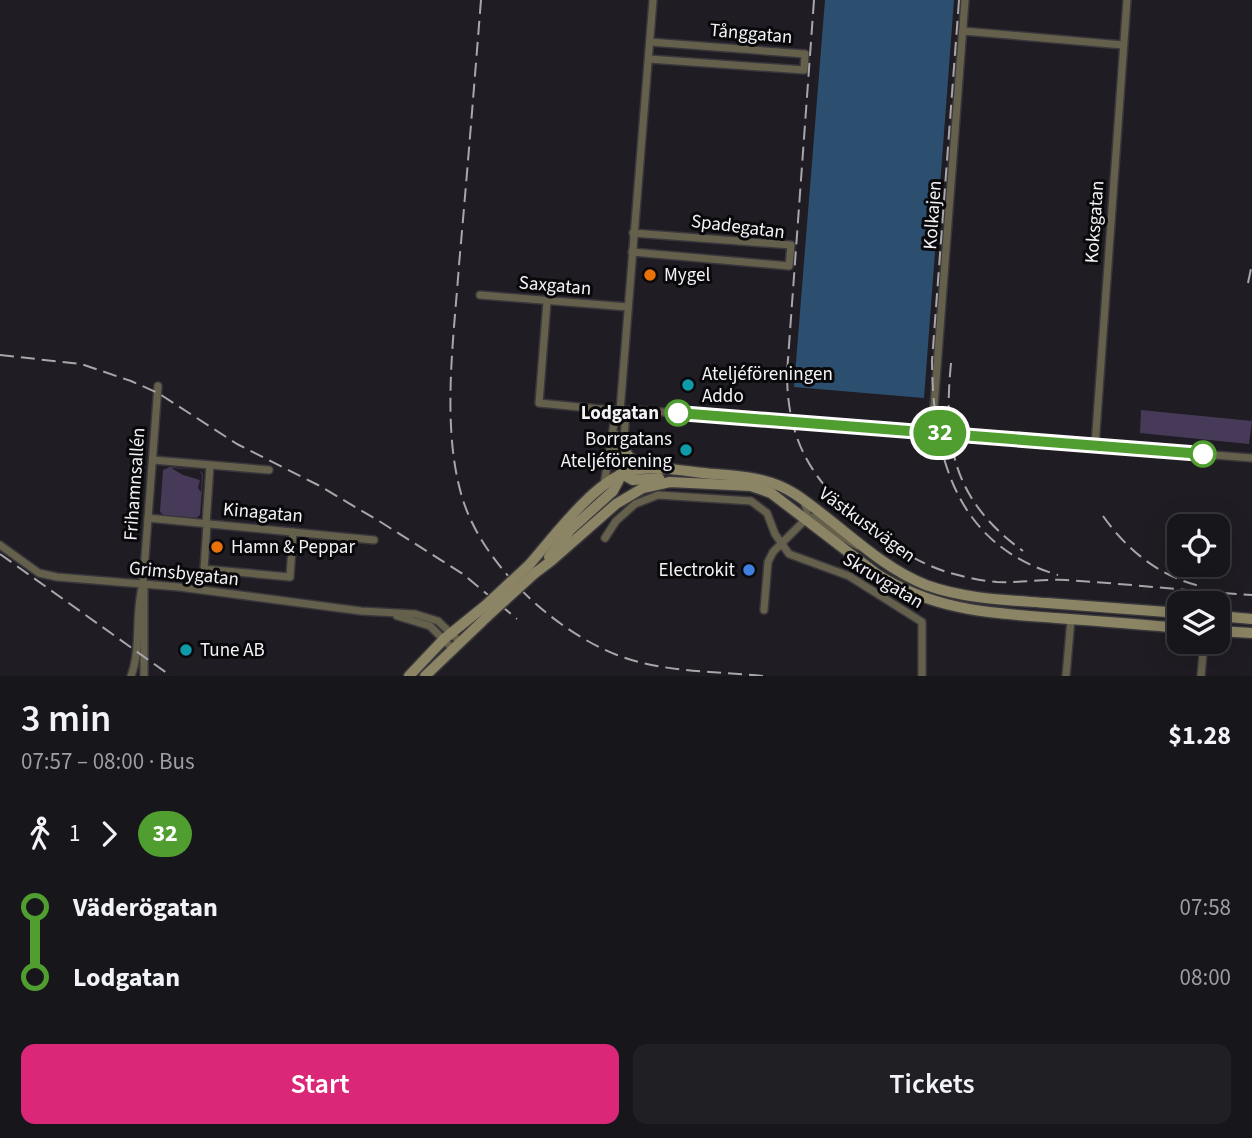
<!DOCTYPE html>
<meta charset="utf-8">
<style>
body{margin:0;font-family:"Source Sans 3",sans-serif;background:#201f23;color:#f1f3f6;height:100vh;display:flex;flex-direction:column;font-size:26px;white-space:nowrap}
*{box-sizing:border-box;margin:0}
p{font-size:23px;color:#9e9fa2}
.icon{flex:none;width:38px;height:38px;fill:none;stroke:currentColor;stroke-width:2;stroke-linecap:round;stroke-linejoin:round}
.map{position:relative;height:676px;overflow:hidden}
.details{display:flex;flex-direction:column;background:#17161a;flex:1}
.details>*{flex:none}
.badge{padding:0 14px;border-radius:23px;font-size:24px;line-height:46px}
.buttons{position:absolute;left:1167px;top:514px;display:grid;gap:14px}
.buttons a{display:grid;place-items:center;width:63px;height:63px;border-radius:14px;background:#17161a;box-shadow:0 7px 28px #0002,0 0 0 2px #363539;font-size:35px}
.map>.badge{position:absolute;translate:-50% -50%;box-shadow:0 0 0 4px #fff}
.legs{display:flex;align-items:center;gap:10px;height:77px;padding:0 21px;font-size:23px}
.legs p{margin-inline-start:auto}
.head{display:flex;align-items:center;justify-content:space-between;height:119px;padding:0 21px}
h1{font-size:38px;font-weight:600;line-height:52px}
.button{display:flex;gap:14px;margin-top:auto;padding:14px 21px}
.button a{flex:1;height:80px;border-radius:14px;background:#db2777;color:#fff;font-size:28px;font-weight:600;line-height:80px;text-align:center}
.button a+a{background:#201f23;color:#f1f3f6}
ul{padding:0 21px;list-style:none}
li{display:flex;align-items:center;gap:24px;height:70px;font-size:26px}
li i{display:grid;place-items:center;width:10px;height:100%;margin:0 9px;background:currentColor}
li i::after{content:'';width:18px;height:18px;margin:-9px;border:5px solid;border-radius:50%;background:#17161a}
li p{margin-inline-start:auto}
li:first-child i{background:linear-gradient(#0000 50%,currentColor 0)}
li:last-child i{background:linear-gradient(currentColor 50%,#0000 0)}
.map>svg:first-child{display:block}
.green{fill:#473a58;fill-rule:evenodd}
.water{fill:#2c4f70}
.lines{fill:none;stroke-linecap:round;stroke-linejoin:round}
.minor-casing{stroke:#39373c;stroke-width:10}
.secondary-casing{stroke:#39373c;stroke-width:13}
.minor{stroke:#64604c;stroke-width:7}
.secondary{stroke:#8b8565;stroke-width:10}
.rail{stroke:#a8a6ab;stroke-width:2;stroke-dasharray:14 7;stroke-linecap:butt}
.secondary-bridge-casing{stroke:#39373c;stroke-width:13;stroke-linecap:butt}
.secondary-bridge{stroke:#8b8565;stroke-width:10}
.line-1-casing{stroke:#fff;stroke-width:16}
.line-1{stroke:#509e2f;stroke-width:10}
.food-dot{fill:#e8710a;stroke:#09080a;stroke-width:2.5}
.culture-dot{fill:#0f9aa8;stroke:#09080a;stroke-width:2.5}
.stop-1-dot{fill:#fff;stroke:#509e2f;stroke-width:3.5}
.shop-dot{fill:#3f7fe0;stroke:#09080a;stroke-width:2.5}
.labels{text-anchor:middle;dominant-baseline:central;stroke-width:6;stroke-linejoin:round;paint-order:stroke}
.street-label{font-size:19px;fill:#f4f2f7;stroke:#09080a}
.poi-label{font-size:19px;fill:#f4f2f7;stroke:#09080a;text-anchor:start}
.stop-label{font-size:19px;font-weight:bold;fill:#f4f2f7;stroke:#09080a;text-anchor:end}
</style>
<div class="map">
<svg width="1252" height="676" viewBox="0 0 1252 676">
<rect width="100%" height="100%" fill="#1f1d23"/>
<g class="green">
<polygon points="1141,410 1252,421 1249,444 1140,433"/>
<path d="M 170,467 L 199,470 L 203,474 L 200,515 L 196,518 L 164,515 L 160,512 L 163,470 ZM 171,468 L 199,470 L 202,475 L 201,492 L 198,488 L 200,480 L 183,475 Z"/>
</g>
<polygon class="water" points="825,0 954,0 924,398 794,387"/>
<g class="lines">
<defs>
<g id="minor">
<polyline points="963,31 1123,45"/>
<polyline points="649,59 804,70 805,54 650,42"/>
<polyline points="632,252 789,266 791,245 633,233"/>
<polyline points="480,295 628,307"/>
<polyline points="547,301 539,403 620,411 637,410 1252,458"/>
<polyline points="932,433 965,0"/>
<polyline points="615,434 614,460 622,474"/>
<polyline points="1095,446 1127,0"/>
<polyline points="153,460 269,470"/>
<polyline points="622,474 625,424 620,411 653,0"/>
<polyline points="604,485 614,423 620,411"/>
<path d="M 804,502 L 807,510 L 806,519 L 812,517 C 828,526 841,538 858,546"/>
<polyline points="148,518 374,540"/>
<polyline points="206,524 210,465"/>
<polyline points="207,524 204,569 290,577 293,532"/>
<polyline points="605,538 616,521 635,504 658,495 751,501 767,513 775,534 789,554 849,576 922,622 922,676"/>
<polyline points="0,545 39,573 57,577 179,587 361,611 415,614 438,621 459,641"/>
<polyline points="144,588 144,676"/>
<polyline points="764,610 768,562 773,552 806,519"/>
<polyline points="397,616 430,626 452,648"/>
<path d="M 131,676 C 142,647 134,614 143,584 L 158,386"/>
<polyline points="1066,676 1071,619"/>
<polyline points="1201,676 1204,642"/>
</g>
<g id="secondary">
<path d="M 623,443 C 625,461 637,462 653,463"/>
<polyline points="622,474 633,480 659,478"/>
<polyline points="549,557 571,529 613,491 622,474"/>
<path d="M 529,565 C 553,538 597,477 634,470 C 659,465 688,472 714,474 C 742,476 771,478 795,494 C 839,523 876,565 926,585 C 965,599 1006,600 1047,603 C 1091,606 1135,610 1180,613"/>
<path d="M 535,573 L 551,561 L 616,504 L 643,488 L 670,482 L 751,486 L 771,493 L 877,574 C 935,611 990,613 1056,618 C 1097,621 1138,624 1180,628"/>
<polyline points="1218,616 1252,619"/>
<polyline points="1218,631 1252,633"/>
<polyline points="409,676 444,639 486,605"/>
<polyline points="425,676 492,612"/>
</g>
</defs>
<use href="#minor" class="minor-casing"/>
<use href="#secondary" class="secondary-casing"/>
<use href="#minor" class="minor"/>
<use href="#secondary" class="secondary"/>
<g class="rail">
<path d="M 481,0 C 474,88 467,176 459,265 C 454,337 441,426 462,497 C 482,564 553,630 617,655 C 664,673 715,671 764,676"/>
<path d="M 814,0 L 787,373 C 787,448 818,489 876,533 C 898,550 923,565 950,573 C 965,577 982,581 997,582 C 1020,583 1043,579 1066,580 C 1128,584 1190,591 1252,595"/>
<path d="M 959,0 L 932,361 C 933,457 956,545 1058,575"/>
<polyline points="1248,283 1252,264"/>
<polyline points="0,355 81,364 131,381 158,393 237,444 318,485 379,521 463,574 517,619"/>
<path d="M 951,363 C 943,445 953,500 1023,551"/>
<path d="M 1103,516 C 1127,550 1159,576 1200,586"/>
<polyline points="0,554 171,676"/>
</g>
<defs>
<g id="secondary-bridge">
<polyline points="486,605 529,565"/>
<polyline points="492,612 535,573"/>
</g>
</defs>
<use href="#secondary-bridge" class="secondary-bridge-casing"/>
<use href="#secondary-bridge" class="secondary-bridge"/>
</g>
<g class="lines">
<defs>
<polyline id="line-1" points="678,413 1203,454"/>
</defs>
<use href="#line-1" class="line-1-casing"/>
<use href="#line-1" class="line-1"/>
</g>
<g class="food-dot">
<circle cx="650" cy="275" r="7"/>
<circle cx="217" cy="547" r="7"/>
</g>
<g class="culture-dot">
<circle cx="688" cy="385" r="7"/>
<circle cx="686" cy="450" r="7"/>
<circle cx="186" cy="650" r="7"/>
</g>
<g class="stop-1-dot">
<circle cx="678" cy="413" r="12"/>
<circle cx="1203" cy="454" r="12"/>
</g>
<circle class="shop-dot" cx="749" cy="570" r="7"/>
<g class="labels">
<g class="street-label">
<text transform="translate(751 34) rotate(5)">Tånggatan</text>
<text transform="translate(933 215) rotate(-86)">Kolkajen</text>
<text transform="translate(1095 222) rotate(-86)">Koksgatan</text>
<text transform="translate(738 227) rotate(7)">Spadegatan</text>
<text transform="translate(555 286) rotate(5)">Saxgatan</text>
<text transform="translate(135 484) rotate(-86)">Frihamnsallén</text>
<text transform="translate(263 513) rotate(5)">Kinagatan</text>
<text transform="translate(867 525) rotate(36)">Västkustvägen</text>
<text transform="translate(184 574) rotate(6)">Grimsbygatan</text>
<text transform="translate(883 581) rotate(31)">Skruvgatan</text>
</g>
<g class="poi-label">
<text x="664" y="275">Mygel</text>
<text x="702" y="374">Ateljéföreningen<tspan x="702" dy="22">Addo</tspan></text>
<text x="672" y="439" text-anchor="end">Borrgatans<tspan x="672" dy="22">Ateljéförening</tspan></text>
<text x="231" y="547">Hamn &amp; Peppar</text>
<text x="735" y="570" text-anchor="end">Electrokit</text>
<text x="200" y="650">Tune AB</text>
</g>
<g class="stop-label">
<text x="659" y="413">Lodgatan</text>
</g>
</g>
</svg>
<div class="buttons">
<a><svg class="icon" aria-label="locate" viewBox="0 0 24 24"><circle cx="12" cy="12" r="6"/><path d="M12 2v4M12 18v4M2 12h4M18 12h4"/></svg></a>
<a><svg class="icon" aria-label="layers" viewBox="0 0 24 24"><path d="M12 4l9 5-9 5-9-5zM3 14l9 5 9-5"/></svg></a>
</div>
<b class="badge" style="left:940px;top:433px;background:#509e2f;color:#fff">32</b>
</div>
<section class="details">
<div class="head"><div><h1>3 min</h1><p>07:57 – 08:00 · Bus</p></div><b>$1.28</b></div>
<div class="legs"><svg class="icon" aria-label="walk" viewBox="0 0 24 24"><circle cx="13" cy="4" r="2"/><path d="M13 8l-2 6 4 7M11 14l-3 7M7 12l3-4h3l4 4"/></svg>1<svg class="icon" aria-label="forward" viewBox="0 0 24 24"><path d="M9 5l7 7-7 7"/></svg><b class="badge" style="background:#509e2f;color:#fff">32</b></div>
<ul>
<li><i style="color:#509e2f"></i><b>Väderögatan</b><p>07:58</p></li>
<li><i style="color:#509e2f"></i><b>Lodgatan</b><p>08:00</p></li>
</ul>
<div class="button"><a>Start</a><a>Tickets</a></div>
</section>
